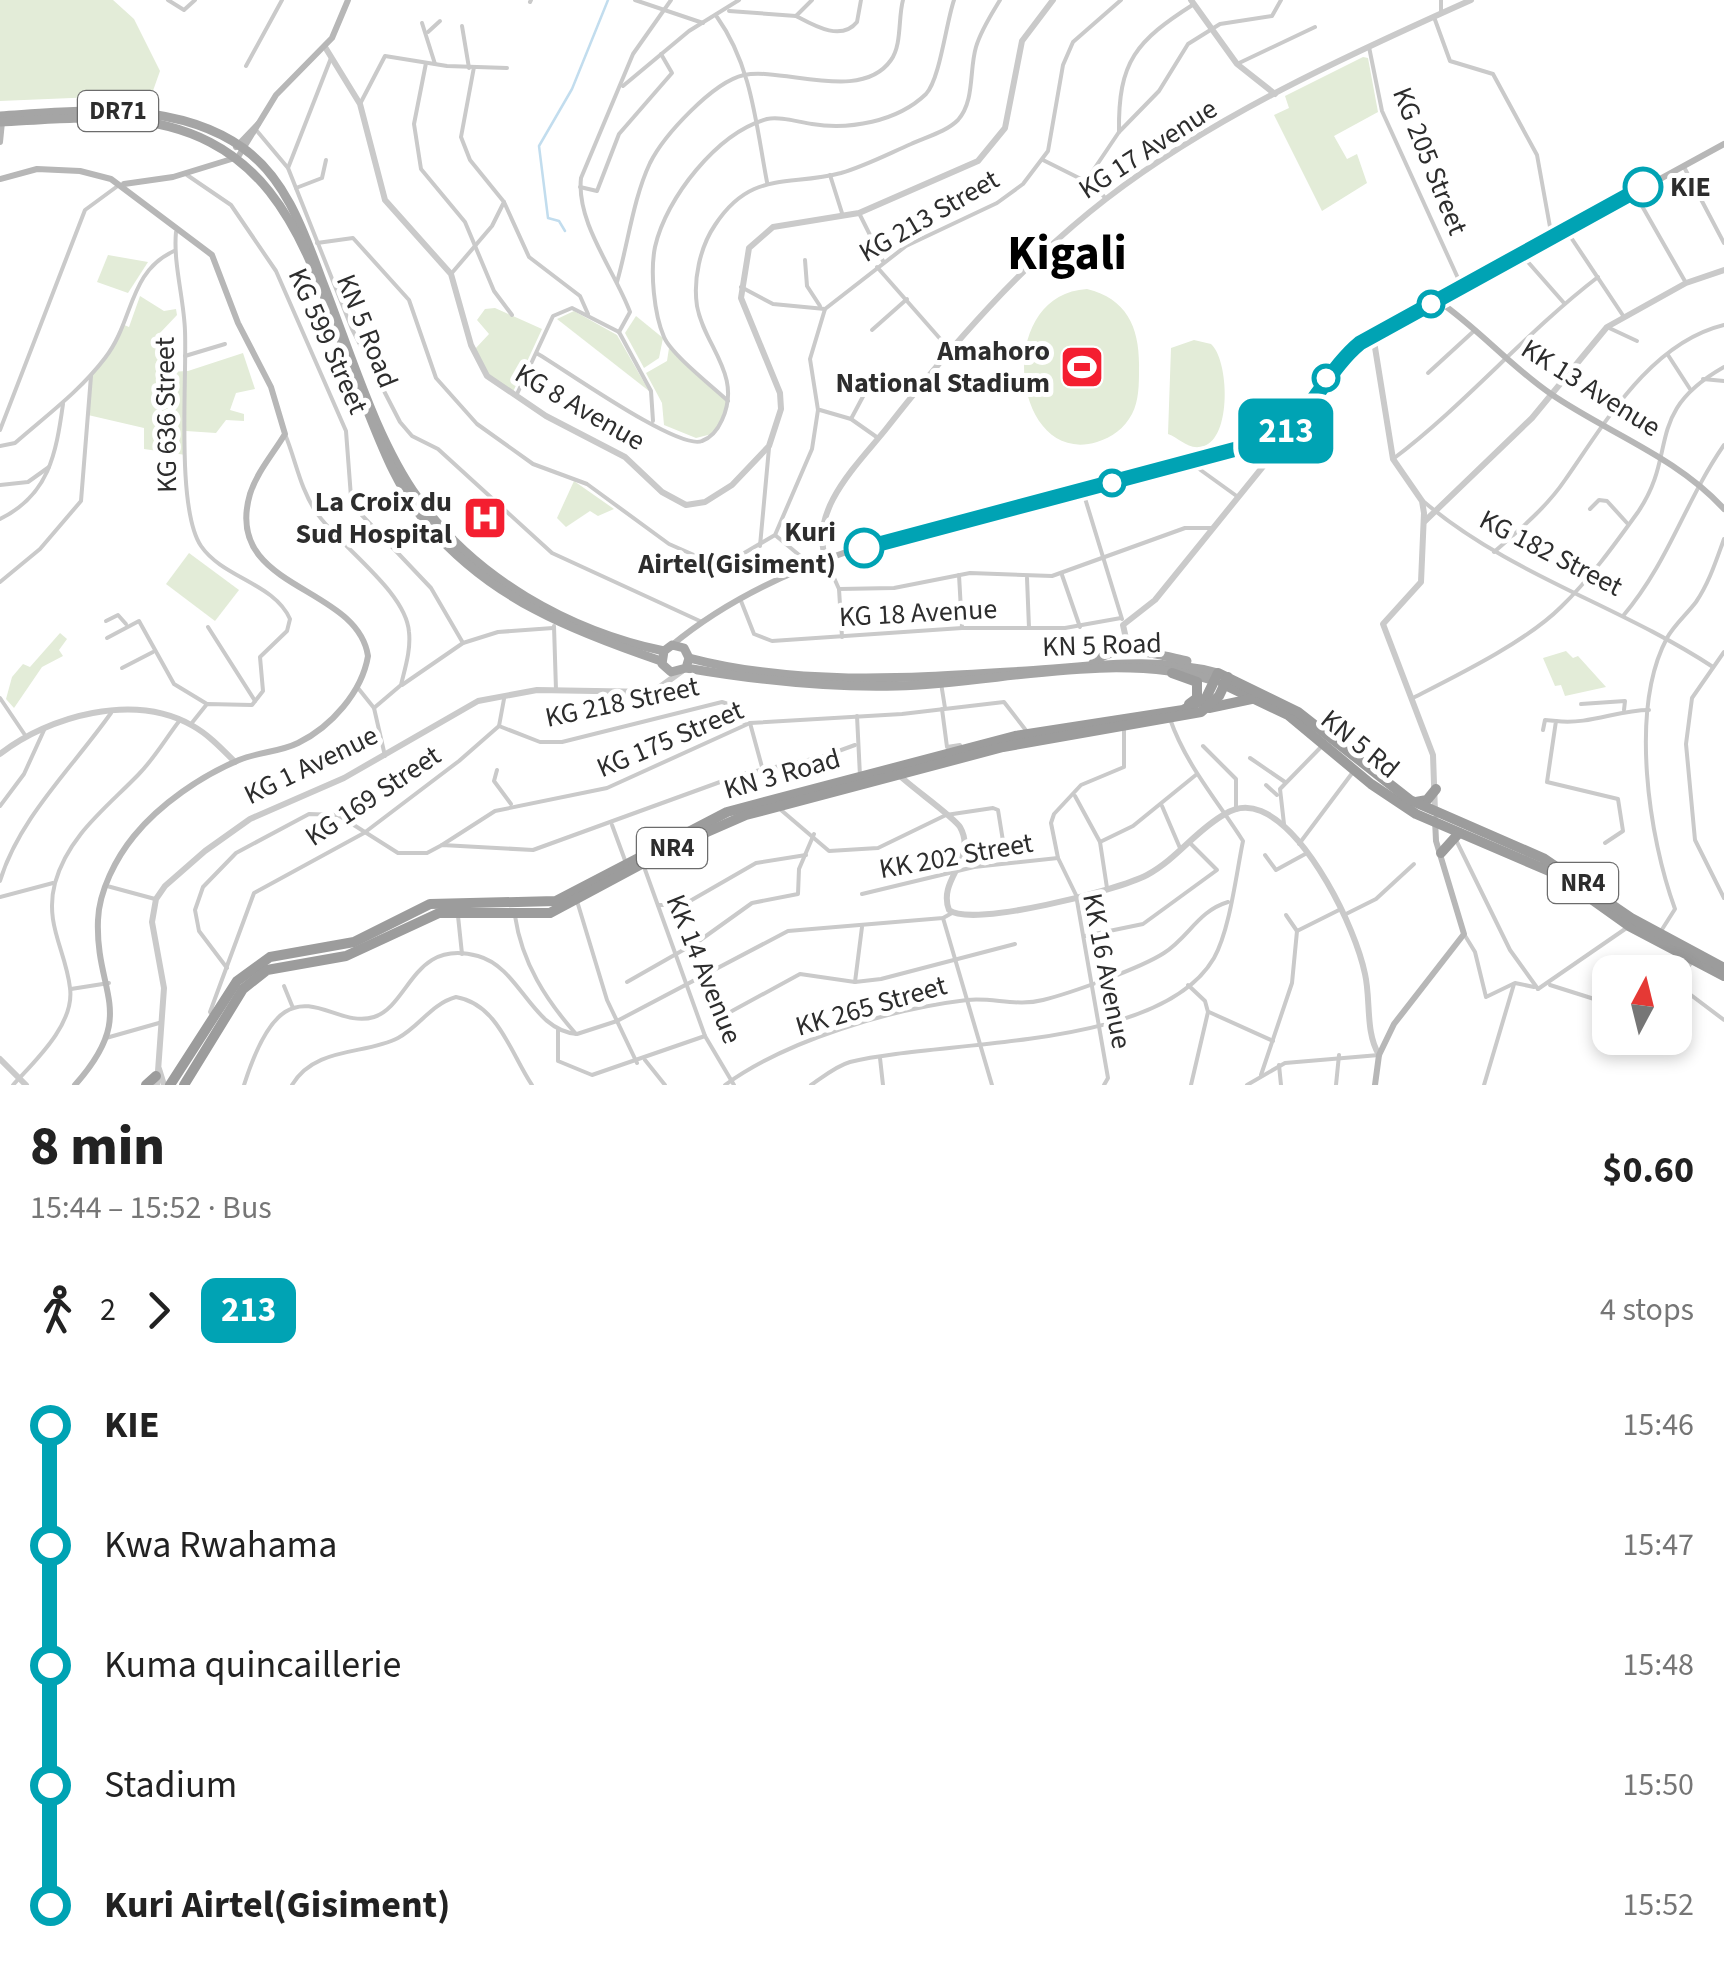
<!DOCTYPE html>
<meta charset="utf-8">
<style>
body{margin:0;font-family:"Source Sans 3",sans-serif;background:#f6f6f6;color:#222;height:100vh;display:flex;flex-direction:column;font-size:38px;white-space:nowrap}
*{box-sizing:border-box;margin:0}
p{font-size:32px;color:#767676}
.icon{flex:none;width:55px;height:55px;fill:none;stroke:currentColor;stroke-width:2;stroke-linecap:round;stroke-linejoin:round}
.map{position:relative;height:1085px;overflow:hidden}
.sheet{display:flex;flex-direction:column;background:#fff;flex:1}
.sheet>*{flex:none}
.badge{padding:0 20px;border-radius:15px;font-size:35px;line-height:65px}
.needle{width:65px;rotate:7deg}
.controls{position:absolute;left:1592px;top:955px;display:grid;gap:20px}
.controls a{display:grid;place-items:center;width:100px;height:100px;border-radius:20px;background:#fff;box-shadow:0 5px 15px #0003;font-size:50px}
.map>.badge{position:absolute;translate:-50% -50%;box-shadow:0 0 0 5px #fff}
.legs{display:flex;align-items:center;gap:15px;height:110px;padding:0 30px;font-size:32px}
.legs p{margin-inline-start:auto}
.head{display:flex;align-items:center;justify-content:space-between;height:170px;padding:0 30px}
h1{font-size:55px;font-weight:800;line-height:75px}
ul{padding:0 30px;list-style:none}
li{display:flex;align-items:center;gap:35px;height:120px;font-size:38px}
li i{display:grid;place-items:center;width:15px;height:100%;margin:0 12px;background:currentColor}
li i::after{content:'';width:25px;height:25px;margin:-12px;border:8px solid;border-radius:50%;background:#fff}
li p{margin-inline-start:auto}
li:first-child i{background:linear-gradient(#0000 50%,currentColor 0)}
li:last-child i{background:linear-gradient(currentColor 50%,#0000 0)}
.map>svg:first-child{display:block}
.green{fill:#e3ecd8}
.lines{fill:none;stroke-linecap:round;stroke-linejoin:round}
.stream{stroke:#c2ddee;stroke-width:2.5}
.minor{stroke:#cacaca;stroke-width:4}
.tertiary{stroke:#cacaca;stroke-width:6}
.secondary{stroke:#b7b7b7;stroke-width:6}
.primary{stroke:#a5a5a5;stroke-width:9}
.trunk{stroke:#9c9c9c;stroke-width:10}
.line-1-casing{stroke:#fff;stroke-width:22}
.line-1{stroke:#00a3b4;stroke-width:15}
.stop-1-dot{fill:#fff;stroke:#00a3b4;stroke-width:5}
.labels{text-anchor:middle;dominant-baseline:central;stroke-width:10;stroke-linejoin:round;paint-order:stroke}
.shield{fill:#fff;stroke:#6c6c6c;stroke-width:2.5}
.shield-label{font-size:25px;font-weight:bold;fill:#2d2d2d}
.street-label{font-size:28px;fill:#2d2d2d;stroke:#fff}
.stop-label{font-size:28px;font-weight:bold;fill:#2d2d2d;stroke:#fff;text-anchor:start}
.poi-label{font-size:28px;font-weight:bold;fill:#2d2d2d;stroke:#fff;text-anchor:end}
.town-label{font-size:48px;font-weight:bold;fill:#000;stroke:#fff}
</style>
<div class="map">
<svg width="1724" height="1085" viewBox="0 0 1724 1085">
<rect width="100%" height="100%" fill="#fff"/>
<g class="green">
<polygon points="0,0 113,0 134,19 160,71 149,102 120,96 0,101"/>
<polygon points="1363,57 1368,58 1378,112 1334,136 1347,159 1357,154 1367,183 1322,211 1274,115 1289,108 1285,96"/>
<polygon points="108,255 148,262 128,293 97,282"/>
<path d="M 1087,289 C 1128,299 1140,329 1139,369 C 1139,384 1139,401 1132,414 C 1124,429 1112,437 1097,442 C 1012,468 992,295 1087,289 Z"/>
<polygon points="140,296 164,311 176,309 177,315 159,334 169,337 164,351 167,372 188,371 243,353 255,389 236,393 230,410 244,414 244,421 226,420 216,433 186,431 186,455 144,449 144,428 88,415 91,375 108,355 122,324 129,327"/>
<polygon points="495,308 542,329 513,392 491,379 475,349 489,334 477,320 485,309"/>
<polygon points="574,311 617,335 649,391 557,319"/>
<polygon points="636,316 663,338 659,358 644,368 625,333"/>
<path d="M 1194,340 L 1211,344 C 1229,360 1232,437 1204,446 C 1188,451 1180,438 1168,434 L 1171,348 Z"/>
<polygon points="669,348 728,399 716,433 696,438 664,425 662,403 646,373 667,361"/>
<polygon points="574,481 614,509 598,516 590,511 566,527 557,518"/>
<polygon points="189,553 239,590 215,621 166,584"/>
<polygon points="60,633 67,639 59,650 63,656 42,667 14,708 6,699 12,677 23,664 30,667"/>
<polygon points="1566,651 1573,658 1578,656 1606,687 1565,696 1561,685 1555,686 1543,658"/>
</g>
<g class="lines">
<polyline class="stream" points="565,231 559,221 548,218 539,146 572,89 608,0"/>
<g class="minor">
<polyline points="168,0 184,10 195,0"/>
<polyline points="635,0 703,23"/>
<polyline points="1441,0 1441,13"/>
<polyline points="530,2 531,0"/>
<polyline points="729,11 796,16 812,0"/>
<path d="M 796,16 C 813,25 841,42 857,22 L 861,0"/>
<path d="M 717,17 C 752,66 756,125 767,182"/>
<polyline points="1434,17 1450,61 1493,74 1537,155 1552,238"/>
<polyline points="422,23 435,64"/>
<polyline points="462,26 469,68"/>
<polyline points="428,32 440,21"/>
<polyline points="1369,47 1382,111 1462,287"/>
<polyline points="426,63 414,124 421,169 465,222 494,291 512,315"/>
<polyline points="1237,64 1315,27"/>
<polyline points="246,66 282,0"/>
<polyline points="623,86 689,31 739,0"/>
<polyline points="360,104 385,56 447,66 507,68"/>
<polyline points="257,131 288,168 352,329 400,422 412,436 438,449 552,553 702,622"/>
<path d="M 1119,132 C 1118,61 1136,41 1194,4"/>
<polyline points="1043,160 1095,186 1106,199"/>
<polyline points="1684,167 1724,243"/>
<polyline points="288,168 331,58"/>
<polyline points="187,175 231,205 276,271 346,431 351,497 357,510 431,588 463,643"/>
<polyline points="830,175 842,213"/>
<polyline points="1086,181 1119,132 1159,91 1188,44 1220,24 1272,16 1281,0"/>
<polyline points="580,187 597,191 619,134 672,73 661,54"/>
<polyline points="296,188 322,178 326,160"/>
<polyline points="1634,192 1686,283"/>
<polyline points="504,202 529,257 580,296 588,314"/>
<polyline points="859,213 883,261"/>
<polyline points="1566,230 1624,317"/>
<path d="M 176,232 C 173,263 184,299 185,331 C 187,381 176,509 201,546 C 223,578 274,583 290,619 L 287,631 L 260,657 L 263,691 L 252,705 L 207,704 L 191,724"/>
<polyline points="317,243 353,238 409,300 436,378 477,424 533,464 587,484 669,544 703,559 734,559 775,535 812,449 818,410 810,359 825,309 906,246 997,203 1023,184 1048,151 1063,65 1073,42 1121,0"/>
<polyline points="1521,254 1564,303"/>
<polyline points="805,260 807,286 820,306"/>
<polyline points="877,267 950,350"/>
<polyline points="451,274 492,226 504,202 470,160 461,137 474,67"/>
<path d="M 617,282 C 628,244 633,199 650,163 C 664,135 713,82 744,75 C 784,67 861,103 891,60 C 902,45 898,18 903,0"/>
<polyline points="741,287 773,304 825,309"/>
<polyline points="1607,327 1637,341"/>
<polyline points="872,330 907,299"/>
<path d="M 619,332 L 630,312 C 615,271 576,223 581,178 L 633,54 L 671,0"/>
<polyline points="619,332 651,391 653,421"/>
<path d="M 538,354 C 564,369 679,451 702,441 C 713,437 718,429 722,420 C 743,375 704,346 697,306 C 693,280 700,247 715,225 C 751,170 787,187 841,173 C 865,166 888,154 911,144 C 926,137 946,132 958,120 C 975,101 969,70 976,47 C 981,30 991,15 1000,0"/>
<polyline points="1668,355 1690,389"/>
<polyline points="185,356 225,344"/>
<polyline points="1428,373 1475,330"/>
<polyline points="1703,379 1724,381"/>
<polyline points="517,394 553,316 572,308 619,332"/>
<path d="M 728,401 C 713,387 671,354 664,337 C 654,314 650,272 655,247 C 666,198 717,133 767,119 C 780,116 798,122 812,124 C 849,130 897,122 926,94 C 940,79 946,23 954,0"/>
<polyline points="820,410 851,419 878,438"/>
<polyline points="851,419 867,389 881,394"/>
<polyline points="0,430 85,210 119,185"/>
<path d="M 285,434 C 296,461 300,488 316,512 C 340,547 406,591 409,632 C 411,650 405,668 401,685 L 374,708"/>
<path d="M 0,446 L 15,443 C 47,415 80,391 105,358 C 134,321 128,272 174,251"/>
<path d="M 1393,459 C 1466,404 1525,333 1598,277"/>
<polyline points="1195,466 1238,497"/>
<polyline points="0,485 28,482 49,467"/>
<polyline points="1084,495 1122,619"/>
<path d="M 1423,501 C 1510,575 1619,605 1713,667"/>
<polyline points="1590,509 1599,500 1607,501 1627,523"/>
<path d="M 0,519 C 49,495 56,454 63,404"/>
<polyline points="775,535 810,564"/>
<polyline points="760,546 769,448"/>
<path d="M 1494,552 C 1519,530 1546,508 1565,480 C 1605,423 1650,343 1724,325"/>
<polyline points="826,560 839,589 842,637"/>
<polyline points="959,575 962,628"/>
<polyline points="1062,575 1080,627"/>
<polyline points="1027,578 1029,628"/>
<polyline points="0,582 40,549 81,501 91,376"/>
<polyline points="839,589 894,588 970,573 1052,576 1185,528 1211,528"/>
<polyline points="741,601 754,634 772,641 962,628 1065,628 1121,618"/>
<path d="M 1623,616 C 1669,562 1685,501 1724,445"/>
<polyline points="106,621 118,615 126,624"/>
<polyline points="554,626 556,690"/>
<polyline points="208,627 255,701"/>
<polyline points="107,638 139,621 174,684 207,704"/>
<polyline points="1724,652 1692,698 1686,744 1695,840 1724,898"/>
<polyline points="122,668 153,652"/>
<polyline points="941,683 945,708"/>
<polyline points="402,685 463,643 498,632 553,628"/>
<polyline points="358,688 374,708 385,756"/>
<polyline points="0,698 25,735"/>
<path d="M 1411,699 C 1456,676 1526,642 1561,607 C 1589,580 1615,544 1638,512 C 1679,452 1643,413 1724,367"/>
<polyline points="1581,704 1625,701 1624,710"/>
<polyline points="942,709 947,747 960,745 961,749"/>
<polyline points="857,716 860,776"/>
<path d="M 1556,721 C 1590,725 1617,710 1649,710"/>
<polyline points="750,723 762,767"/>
<polyline points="499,726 540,742 562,742 722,702 734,706 745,724"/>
<polyline points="1543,730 1545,720 1556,721 1547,782 1618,799 1623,831 1605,843"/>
<polyline points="1203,746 1236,779 1236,810"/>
<polyline points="1250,758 1285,782"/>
<polyline points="497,770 494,781 511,804"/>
<polyline points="1266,785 1277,795"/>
<polyline points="1075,796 1100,842 1107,888"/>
<polyline points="0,806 24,774 45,728"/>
<polyline points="1162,806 1180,848"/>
<polyline points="781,810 829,851 878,848 946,815 993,808 998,810 1003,841"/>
<polyline points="1284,824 1280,789 1321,747"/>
<polyline points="612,825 626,863"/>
<polyline points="1100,842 1133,826 1197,774"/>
<polyline points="1457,842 1510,950 1538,989"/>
<polyline points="1299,844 1353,772"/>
<polyline points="442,845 495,811 607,788 750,723 902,714 1004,702 1028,733"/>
<polyline points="1265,855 1276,870 1307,853"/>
<polyline points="643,864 705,1036 734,1085"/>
<path d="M 0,881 C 19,818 73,767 111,713"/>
<polyline points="107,886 155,899"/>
<polyline points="862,894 974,867 1058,858"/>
<polyline points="0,897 53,883"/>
<polyline points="577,901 607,1000 637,1063"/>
<polyline points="658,905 683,905 756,863 806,855"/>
<polyline points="1286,915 1297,931"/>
<polyline points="1344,915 1376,899 1414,864"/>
<polyline points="458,916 462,954"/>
<path d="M 515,916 C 522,963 546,1000 576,1034"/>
<polyline points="943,918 992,1085"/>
<path d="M 1661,931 L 1675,909 C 1649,838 1629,709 1667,638 C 1674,625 1687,614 1696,602 C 1709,583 1716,561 1724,539"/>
<polyline points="1464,934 1475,952 1486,997 1515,983 1534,987"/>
<polyline points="1085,936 1143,924 1217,870 1191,844"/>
<polyline points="227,968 199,931 195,910 203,887 236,853 309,814 338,815 398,853 427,853 442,845 533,850 742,774 822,757 855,745"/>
<polyline points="696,978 721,1017 800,974 855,982 881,979 1015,944"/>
<polyline points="627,982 699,941 752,903 798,894 799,869 814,834"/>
<polyline points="855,982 862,927"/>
<polyline points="1675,983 1724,1020"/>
<polyline points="1676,983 1691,963"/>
<polyline points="1188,985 1205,1001 1208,1012 1191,1085"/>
<polyline points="1550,985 1610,1004"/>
<polyline points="284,986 293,1008"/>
<polyline points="71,989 109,983"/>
<polyline points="1538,989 1628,927"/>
<polyline points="1209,1012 1273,1041"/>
<polyline points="214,1017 210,1012 254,893 364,833 459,761 499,726 504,699"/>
<polyline points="558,1030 558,1061 592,1075 705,1036"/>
<polyline points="106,1038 159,1023"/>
<polyline points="880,1058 883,1085"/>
<polyline points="645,1060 665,1085"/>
<polyline points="1279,1065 1281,1085"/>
<polyline points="1261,1075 1292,983 1297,931 1341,909"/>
<path d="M 13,1085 C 35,1061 75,1024 70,988 C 66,951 44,924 55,883 C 68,836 106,808 138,775 C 154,759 166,738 180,720"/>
<path d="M 244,1085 C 251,1063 265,1025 285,1012 C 314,993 343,1027 374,1017 C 410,1005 413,938 478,956 C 521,968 531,1030 577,1034 L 617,1021 L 788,931 L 943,918 L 952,913"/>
<path d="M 292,1085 C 315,1046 366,1055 398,1038 C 420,1026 431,1004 456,997 C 498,1004 511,1054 532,1085"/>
<path d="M 725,1085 C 787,1040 891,1009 967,1000 C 992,997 1017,1007 1043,1000 C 1071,993 1141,968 1164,953 C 1189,937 1198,911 1228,902"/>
<path d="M 811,1085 C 823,1077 836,1066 850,1062 C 943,1039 1160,1051 1214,958 C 1230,929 1236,875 1243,841 C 1217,800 1186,765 1170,719"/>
<polyline points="1104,1085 1108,1078 1076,895 1058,858 1051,823 1054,814 1081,785 1124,767 1124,730"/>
<polyline points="1247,1085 1285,1063 1379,1055"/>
<polyline points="1336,1085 1339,1055"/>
<polyline points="1484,1085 1514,984"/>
</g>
<g class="tertiary">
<polyline points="1191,0 1237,64 1275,94"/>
<polyline points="325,47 360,104 385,200 451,274 471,345 487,376 546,416 625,457 662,492 686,505 705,502 732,485 769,446 781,409 780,393 741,298 749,248 773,227 859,213 978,161 1005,128 1022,41 1053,0"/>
<polyline points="1373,335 1393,459 1422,501 1424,513 1421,582 1383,624 1433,755 1435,812"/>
<polyline points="1425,521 1532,418 1607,327 1686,283 1724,270"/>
<path d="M 826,559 C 808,511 858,464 886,429 C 951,346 1022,264 1106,199 C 1212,117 1348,55 1471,0"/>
<polyline points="1129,652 1123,625 1155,600 1282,443 1285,432"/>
<path d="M 0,754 C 49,716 134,692 193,726 C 209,735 222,749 235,762"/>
<path d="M 899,775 C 911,787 954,817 960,827 C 978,859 937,879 949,910 C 972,928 1119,890 1147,875 C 1177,859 1196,830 1225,814 C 1236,807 1249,806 1261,811 C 1308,831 1355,926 1365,974 C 1371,1000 1365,1032 1379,1055"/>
<polyline points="0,1059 26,1085"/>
<polyline points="159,1069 164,1085"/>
<polyline points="157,1085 164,988 152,922 156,899 165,886 205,851 250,819 344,778 478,701 537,690 653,692 682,671"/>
</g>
<g class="secondary">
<polyline points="0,142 2,122"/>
<polyline points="236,147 258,124"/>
<path d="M 0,179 L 37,169 L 80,171 L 111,179 L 212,255 L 238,323 L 271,387 L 285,434 C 273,454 257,472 250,494 C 222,590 357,584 368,656 C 362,692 331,727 298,743 C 280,752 258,752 239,760 C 201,776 160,804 134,836 C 116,858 99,891 98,920 C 95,994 139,1013 75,1085"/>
<polyline points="124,184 173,177 238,157 276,95 332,38 348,0"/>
<path d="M 1437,300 C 1478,328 1510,366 1551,394 C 1608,433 1677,457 1724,509"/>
<path d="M 672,645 C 833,511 1083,512 1273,439 C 1310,417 1327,370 1360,343 L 1724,144"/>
<polyline points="1375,1085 1379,1055 1394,1024 1464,934 1436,841 1435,819"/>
</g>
<g class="primary">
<path d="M 0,116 C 79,111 174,99 243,148 C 287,179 305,235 323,283 C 350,351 376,440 418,498 C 474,578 569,631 664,651"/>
<path d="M 0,122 C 40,120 81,116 121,119 C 290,131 310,268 363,399 C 381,444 397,489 429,526 C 491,599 573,631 661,661"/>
<path d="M 689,658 C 800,687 913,678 1026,671 C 1091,667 1153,656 1218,673"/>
<path d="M 1093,663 C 1116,641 1159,655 1187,661"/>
<path d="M 686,668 L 689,658 L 684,648 L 672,645 L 664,651 L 662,664 L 671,672 L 686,668 C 756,680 826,688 897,686 C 1000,683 1115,650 1215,681"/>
</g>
<g class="trunk">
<polyline points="1172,673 1197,682 1197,698 1189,704"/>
<polyline points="1223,684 1288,715 1371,784 1416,814 1556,874 1629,926 1724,976"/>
<polyline points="1209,708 1256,698"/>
<polyline points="1416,802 1427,800 1436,789"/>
<polyline points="1441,853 1459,833"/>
<polyline points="146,1085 156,1076"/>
<polyline points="170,1085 237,981 270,957 354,942 430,904 556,901 727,812 1015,736 1183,710 1206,698 1218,673 1298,712 1410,800 1543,858 1631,918 1724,968"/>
<polyline points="184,1085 243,989 267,970 346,956 439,913 550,913 675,846 746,815 1003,747 1201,712 1219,696 1228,677"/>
</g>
</g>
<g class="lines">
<defs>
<path id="line-1" d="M 864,548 L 1274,439 C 1310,417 1327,370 1360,343 L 1643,187"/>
</defs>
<use href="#line-1" class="line-1-casing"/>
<use href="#line-1" class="line-1"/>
</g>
<defs>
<symbol id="stadium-square" viewBox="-11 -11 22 22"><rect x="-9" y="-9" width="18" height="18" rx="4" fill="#f41e30" stroke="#fff"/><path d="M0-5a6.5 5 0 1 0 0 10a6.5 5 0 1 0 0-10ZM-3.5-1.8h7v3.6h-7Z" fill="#fff"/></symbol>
<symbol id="hospital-square" viewBox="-11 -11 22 22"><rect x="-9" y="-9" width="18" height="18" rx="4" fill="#f41e30" stroke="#fff"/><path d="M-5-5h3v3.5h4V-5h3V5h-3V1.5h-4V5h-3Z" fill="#fff"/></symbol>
</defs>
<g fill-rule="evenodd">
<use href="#stadium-square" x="1057" y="342" width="50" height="50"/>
<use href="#hospital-square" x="460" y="493" width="50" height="50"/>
</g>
<g class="stop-1-dot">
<circle cx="1643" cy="187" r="18"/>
<circle cx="1431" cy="304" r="12"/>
<circle cx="1326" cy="378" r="12"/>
<circle cx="1112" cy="483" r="12"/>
<circle cx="864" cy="548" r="18"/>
</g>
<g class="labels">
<g class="shield">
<rect x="78" y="91" width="80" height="40" rx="8"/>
<rect x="637" y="828" width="70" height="40" rx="8"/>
<rect x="1548" y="863" width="70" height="40" rx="8"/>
</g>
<g class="shield-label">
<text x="118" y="111">DR71</text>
<text x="672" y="848">NR4</text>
<text x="1583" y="883">NR4</text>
</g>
<g class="street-label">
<text transform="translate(1148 149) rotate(-33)">KG 17 Avenue</text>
<text transform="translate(1430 161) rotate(68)">KG 205 Street</text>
<text transform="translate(929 216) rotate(-30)">KG 213 Street</text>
<text transform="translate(367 331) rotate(68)">KN 5 Road</text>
<text transform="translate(328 341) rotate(66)">KG 599 Street</text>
<text transform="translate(1591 388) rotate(32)">KK 13 Avenue</text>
<text transform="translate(580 407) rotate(30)">KG 8 Avenue</text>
<text transform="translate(166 415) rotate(-91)">KG 636 Street</text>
<text transform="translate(1551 553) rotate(27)">KG 182 Street</text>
<text transform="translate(918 613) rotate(-3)">KG 18 Avenue</text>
<text transform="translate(1102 645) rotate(-2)">KN 5 Road</text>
<text transform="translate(622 702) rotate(-12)">KG 218 Street</text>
<text transform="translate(670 739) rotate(-23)">KG 175 Street</text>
<text transform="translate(1360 744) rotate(39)">KN 5 Rd</text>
<text transform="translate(311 765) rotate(-26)">KG 1 Avenue</text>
<text transform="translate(782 774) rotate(-16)">KN 3 Road</text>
<text transform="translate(373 796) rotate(-34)">KG 169 Street</text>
<text transform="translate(956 856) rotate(-10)">KK 202 Street</text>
<text transform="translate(704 969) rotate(68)">KK 14 Avenue</text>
<text transform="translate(1107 971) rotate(79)">KK 16 Avenue</text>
<text transform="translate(871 1006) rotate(-16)">KK 265 Street</text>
</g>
<g class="stop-label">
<text x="1670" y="187">KIE</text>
<text x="836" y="532" text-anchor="end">Kuri<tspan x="836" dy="32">Airtel(Gisiment)</tspan></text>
</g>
<g class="poi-label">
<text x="1050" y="351">Amahoro<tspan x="1050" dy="32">National Stadium</tspan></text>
<text x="452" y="502">La Croix du<tspan x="452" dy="32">Sud Hospital</tspan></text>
</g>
<g class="town-label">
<text x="1067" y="254">Kigali</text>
</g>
</g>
</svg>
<div class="controls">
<a><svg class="needle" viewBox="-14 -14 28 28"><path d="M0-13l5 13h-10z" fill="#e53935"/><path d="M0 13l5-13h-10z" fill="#767676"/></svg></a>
</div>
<b class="badge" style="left:1286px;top:431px;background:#00a3b4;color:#fff">213</b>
</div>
<section class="sheet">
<div class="head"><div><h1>8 min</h1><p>15:44 – 15:52 · Bus</p></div><b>$0.60</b></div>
<div class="legs"><svg class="icon" aria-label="walk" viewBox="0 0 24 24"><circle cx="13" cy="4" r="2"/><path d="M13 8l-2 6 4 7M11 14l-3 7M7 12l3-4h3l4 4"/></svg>2<svg class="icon" aria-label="forward" viewBox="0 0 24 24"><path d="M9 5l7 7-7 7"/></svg><b class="badge" style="background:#00a3b4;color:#fff">213</b><p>4 stops</p></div>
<ul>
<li><i style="color:#00a3b4"></i><b>KIE</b><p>15:46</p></li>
<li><i style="color:#00a3b4"></i><span>Kwa Rwahama</span><p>15:47</p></li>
<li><i style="color:#00a3b4"></i><span>Kuma quincaillerie</span><p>15:48</p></li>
<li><i style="color:#00a3b4"></i><span>Stadium</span><p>15:50</p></li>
<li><i style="color:#00a3b4"></i><b>Kuri Airtel(Gisiment)</b><p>15:52</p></li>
</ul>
</section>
